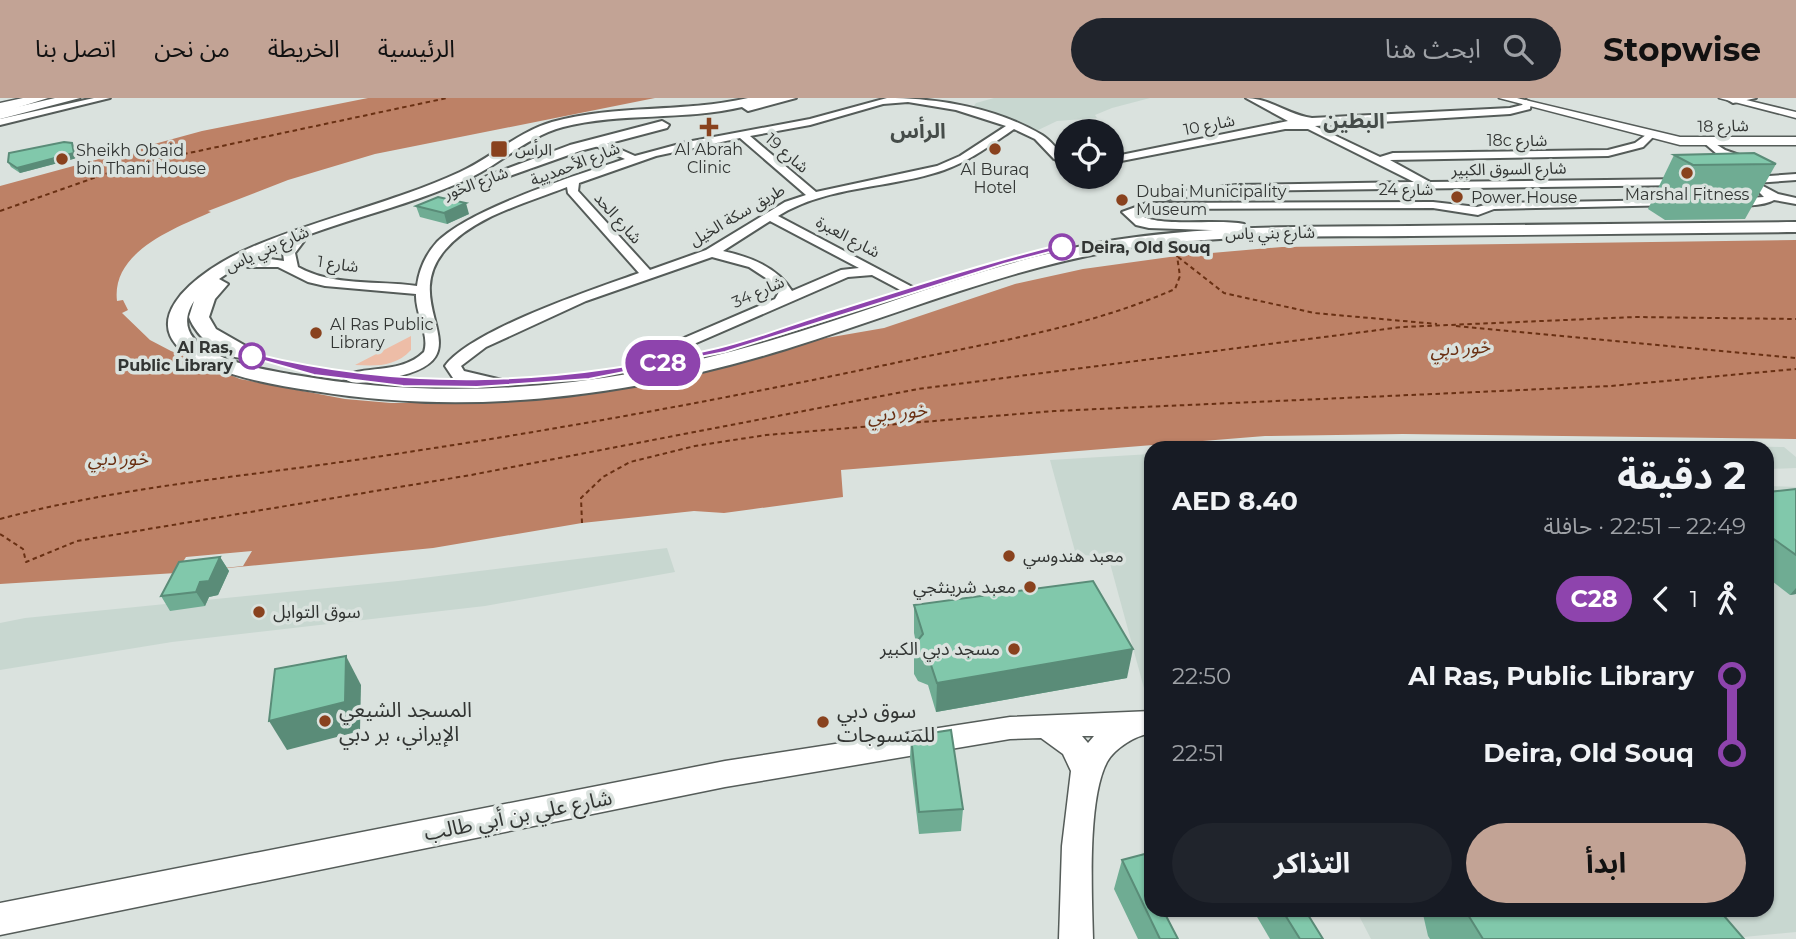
<!DOCTYPE html>
<html lang="ar">
<meta charset="utf-8">
<style>
body{margin:0;font-family:Montserrat,"Noto Sans Arabic",sans-serif;background:#20242c;color:#f1f3f6;direction:rtl;height:100vh;display:flex;flex-direction:column;font-size:26px;white-space:nowrap}
*{box-sizing:border-box;margin:0}
p{font-size:23px;color:#9ea1a6}
.icon{flex:none;width:38px;height:38px;fill:none;stroke:currentColor;stroke-width:2;stroke-linecap:round;stroke-linejoin:round}
.map{position:relative;flex:1;overflow:hidden;direction:ltr}
.panel{position:absolute;left:1144px;top:343px;width:630px;height:476px;display:flex;flex-direction:column;background:#171b24;border-radius:21px;box-shadow:0 2px 5px #0004;direction:rtl}
.panel>*{flex:none}
.badge{padding:0 14px;border-radius:23px;font-size:24px;line-height:46px}
.tools{position:absolute;left:1054px;top:21px;display:grid;gap:14px}
.tools a{display:grid;place-items:center;width:70px;height:70px;border-radius:50%;background:#171b24;box-shadow:0 2px 5px #0004;font-size:35px}
.map>.badge{position:absolute;translate:-50% -50%;box-shadow:0 0 0 4px #fff}
.legs{display:flex;align-items:center;gap:10px;height:77px;padding:0 28px;font-size:23px}
.legs p{margin-inline-start:auto}
.overview{display:flex;align-items:center;justify-content:space-between;height:119px;padding:0 28px}
h1{font-size:38px;font-weight:700;line-height:52px}
.primary-button{display:flex;gap:14px;margin-top:auto;padding:14px 28px}
.primary-button a{flex:1;height:80px;border-radius:42px;background:#c2a395;color:#111;font-size:28px;font-weight:700;line-height:80px;text-align:center}
.primary-button a+a{background:#20242c;color:#f1f3f6}
ul{padding:0 28px;list-style:none}
li{display:flex;align-items:center;gap:24px;height:77px;font-size:26px}
li i{display:grid;place-items:center;width:10px;height:100%;margin:0 9px;background:currentColor}
li i::after{content:'';width:18px;height:18px;margin:-9px;border:5px solid;border-radius:50%;background:#171b24}
li p{margin-inline-start:auto}
li:first-child i{background:linear-gradient(#0000 50%,currentColor 0)}
li:last-child i{background:linear-gradient(currentColor 50%,#0000 0)}
header{display:flex;align-items:center;gap:42px;box-sizing:border-box;height:98px;padding:0 35px;background:#c2a395;color:#111}
header strong{font-size:33px}
nav{display:flex;gap:38px;margin-inline-start:auto;font-size:24px}
.search{width:490px;height:63px;background:#20242c;display:flex;align-items:center;gap:18px;box-sizing:border-box;padding:0 24px;border-radius:38px;color:#9ea1a6;font-size:26px}
.map>svg:first-child{display:block}
.built{fill:#c8d7d0}
.green{fill:#edbda7}
.water{fill:#bd8166}
.pier{fill:#dae2de}
.lines{fill:none;stroke-linecap:round;stroke-linejoin:round}
.ferry{stroke:#693013;stroke-width:2;stroke-dasharray:4.5 3.5;stroke-linecap:butt}
.minor-casing{stroke:#555c59;stroke-width:4}
.tertiary-casing{stroke:#555c59;stroke-width:3}
.secondary-casing{stroke:#555c59;stroke-width:4}
.primary-casing{stroke:#555c59;stroke-width:3}
.trunk-casing{stroke:#555c59;stroke-width:3}
.minor{fill:#fff;fill-rule:evenodd}
.tertiary{fill:#fff;fill-rule:evenodd}
.secondary{fill:#fff;fill-rule:evenodd}
.primary{fill:#fff;fill-rule:evenodd}
.trunk{fill:#fff;fill-rule:evenodd}
.wall{fill:#6fac93}
.shaded-wall{fill:#5a8c78}
.building{fill:#81c8ab;stroke:#5a8c78;stroke-width:2}
.line-1{fill:#8e44ad;stroke:#fff;stroke-width:2}
.poi-dot{fill:#89421e;stroke:#dae2de;stroke-width:2.5}
.stop-1-dot{fill:#fff;stroke:#8e44ad;stroke-width:3.5}
.labels{text-anchor:middle;dominant-baseline:central;stroke-width:7;stroke-linejoin:round;paint-order:stroke}
.far-street-label{font-size:16px;fill:#323533;stroke:#dae2de}
.far-poi-label{font-size:16px;fill:#323533;stroke:#dae2de;text-anchor:start}
.far-stop-label{font-size:16px;font-weight:bold;fill:#323533;stroke:#dae2de;text-anchor:start}
.poi-label{font-size:18px;fill:#323533;stroke:#dae2de;text-anchor:start}
.water-label{font-size:19px;font-style:italic;fill:#693013;stroke:#dae2de}
.far-district-label{font-size:21px;font-weight:bold;fill:#454c49;stroke:#dae2de}
.near-poi-label{font-size:21px;fill:#323533;stroke:#dae2de;text-anchor:start}
.near-street-label{font-size:21px;fill:#323533;stroke:#dae2de}
</style>
<header>
<strong>Stopwise</strong>
<div class="search"><svg class="icon" aria-label="search" viewBox="0 0 24 24"><circle cx="10" cy="10" r="6"/><path d="M15 15l6 6"/></svg>ابحث هنا</div>
<nav><a>الرئيسية</a><a>الخريطة</a><a>من نحن</a><a>اتصل بنا</a></nav>
</header>
<div class="map">
<svg width="1796" height="841" viewBox="0 0 1796 841">
<rect width="100%" height="100%" fill="#dae2de"/>
<g class="built">
<polygon points="994,0 1150,0 1112,10 1095,17 1097,20 1057,23 1032,35 969,15 976,5"/>
<polygon points="1676,347 1784,349 1796,359 1796,370 1768,371 1768,350 1352,350"/>
<polygon points="1151,356 1151,616 1108,458 1076,457 1050,362"/>
<polygon points="1768,388 1796,389 1796,834 1723,841 1371,841 1356,812 1768,812"/>
<polygon points="667,450 675,474 485,508 172,544 0,572 0,525 25,520 398,483"/>
</g>
<path class="green" d="M 411,238 L 411,252 C 395,269 377,268 355,267 Z"/>
<path class="water" d="M 368,0 L 655,0 L 375,56 L 288,82 L 208,113 L 211,114 C 176,130 111,153 117,203 L 123,202 L 128,212 L 122,215 L 150,242 L 171,253 L 240,281 L 345,301 L 391,305 L 476,305 L 578,298 L 679,281 L 809,243 L 884,230 L 1015,186 L 1083,171 L 1177,158 L 1282,149 L 1796,142 L 1796,341 L 1403,336 L 1265,338 L 841,372 L 843,399 L 724,415 L 694,413 L 582,425 L 433,450 L 176,475 L 0,486 L 0,88 L 202,33 Z"/>
<polygon class="pier" points="252,453 243,468 176,475 186,459"/>
<g class="lines">
<g class="ferry">
<polyline points="0,113 128,68 447,0"/>
<polyline points="1178,159 1224,195 1314,215 1437,226"/>
<polyline points="1456,228 1796,260"/>
<path d="M 0,421 C 119,389 241,379 362,361 C 539,335 715,303 890,266 C 987,245 1084,231 1175,191 L 1180,178 L 1177,158"/>
<polyline points="582,425 581,400 603,379 630,364 695,348 766,337 1054,313 1611,288 1796,271"/>
<polyline points="0,436 23,451 26,464 77,443 471,377 918,291 1402,229 1635,219 1796,221"/>
</g>
<defs>
<g id="minor">
<polygon points="94,0 110,0 0,27 0,21"/>
<path d="M 887,0 C 938,0 997,10 1042,37 C 1052,43 1057,53 1066,59 L 1066,66 L 1054,61 L 1035,41 L 1014,31 C 992,46 970,63 944,72 C 890,91 828,87 778,118 L 918,192 L 906,195 L 872,177 L 848,179 L 687,249 L 675,258 L 669,268 L 664,270 L 656,265 L 664,252 L 677,243 L 775,201 L 779,194 L 769,182 L 749,169 L 712,159 L 586,203 L 486,249 L 461,268 L 464,273 L 502,282 L 502,288 L 453,280 L 445,268 C 471,232 594,191 639,175 L 568,95 L 567,89 C 527,105 474,118 445,152 C 394,212 498,264 379,282 C 368,284 352,288 344,280 C 359,266 400,278 424,254 C 430,237 415,216 416,196 L 325,188 L 308,184 L 278,169 L 248,169 L 241,165 L 263,160 L 284,163 L 283,155 L 298,139 L 304,143 L 295,155 L 298,169 C 334,189 377,182 417,188 C 419,172 426,156 437,144 C 471,110 577,77 625,61 L 591,46 L 591,42 L 599,42 L 635,58 L 687,44 L 810,21 ZM 908,4 L 956,12 L 1006,28 L 960,58 L 937,68 L 816,94 L 750,38 L 810,27 L 883,6 ZM 740,40 L 806,97 L 785,104 L 706,152 L 650,172 L 578,93 L 579,85 L 656,58 ZM 770,123 L 859,170 L 841,172 L 792,193 C 777,169 750,159 723,153 Z"/>
<path d="M 1246,0 C 1269,0 1289,17 1312,20 L 1510,10 L 1522,7 L 1526,2 L 1531,5 L 1530,11 L 1510,16 L 1315,28 L 1380,59 L 1393,55 L 1608,52 L 1635,45 L 1650,34 L 1655,37 L 1643,49 L 1608,58 L 1390,62 L 1430,84 L 1687,81 L 1693,84 L 1687,87 L 1236,93 L 1168,101 L 1162,98 L 1168,95 L 1236,87 L 1414,84 L 1308,31 L 1285,31 L 1111,65 L 1111,59 L 1288,23 Z"/>
<polygon points="1730,0 1756,0 1733,5 1728,2"/>
<polygon points="1708,41 1725,52 1756,63 1751,66 1717,56 1703,44"/>
<polygon points="1796,76 1796,82 1741,86 1735,83 1741,80"/>
<path d="M 1761,87 L 1778,96 L 1796,100 L 1796,106 L 1774,102 C 1764,108 1735,110 1725,104 L 1731,101 L 1764,99 L 1755,90 Z"/>
<path d="M 1676,102 L 1682,105 L 1680,107 L 1494,111 L 1478,117 L 1433,110 L 1148,111 L 1137,115 C 1156,131 1216,120 1244,126 L 1244,132 L 1240,133 L 1149,130 L 1136,127 L 1122,114 L 1147,105 L 1433,104 L 1477,109 L 1493,105 Z"/>
</g>
<g id="tertiary">
<polygon points="1499,0 1517,0 1680,39 1796,39 1796,47 1680,47"/>
<polygon points="1719,0 1738,0 1796,14 1796,20"/>
<path d="M 1152,613 L 1152,635 C 1136,637 1115,650 1107,664 C 1087,702 1092,797 1093,841 L 1059,841 L 1062,748 L 1071,673 L 1063,656 L 1041,640 L 1010,641 L 725,689 L 0,837 L 0,805 L 725,663 L 1010,619 ZM 1082,638 L 1094,638 L 1088,645 Z"/>
</g>
<g id="secondary">
<path d="M 748,0 L 796,0 L 748,13 L 742,9 C 683,23 621,14 563,29 C 528,38 502,65 470,80 C 389,118 293,129 219,181 L 228,186 L 215,201 L 209,219 L 216,231 L 251,251 L 254,255 L 251,259 C 227,265 197,241 189,219 L 194,203 C 160,256 261,271 295,277 C 454,305 614,289 769,243 C 884,209 996,161 1115,142 C 1213,127 1311,129 1409,128 C 1538,127 1667,125 1796,124 L 1796,134 C 1668,135 1540,137 1411,138 C 1322,139 1232,136 1144,148 C 1019,165 905,214 786,251 C 633,298 473,319 314,293 C 280,288 245,282 212,269 C 117,232 197,172 252,149 C 320,120 393,105 460,74 C 492,59 518,34 552,24 C 616,6 684,15 748,0 Z"/>
<polygon points="662,23 669,27 667,30 580,53 487,86 477,86 474,83 570,47"/>
</g>
<polygon id="primary" points="55,0 80,0 0,21 0,13"/>
<polygon id="trunk" points="23,0 48,0 0,15 0,5"/>
</defs>
<use href="#minor" class="minor-casing"/>
<use href="#tertiary" class="tertiary-casing"/>
<use href="#secondary" class="secondary-casing"/>
<use href="#primary" class="primary-casing"/>
<use href="#trunk" class="trunk-casing"/>
<use href="#minor" class="minor"/>
<use href="#tertiary" class="tertiary"/>
<use href="#secondary" class="secondary"/>
<use href="#primary" class="primary"/>
<use href="#trunk" class="trunk"/>
</g>
<g class="wall">
<polygon points="75,50 77,60 20,75 11,69 8,64"/>
<polygon points="1674,57 1776,66 1745,121 1665,122 1648,111"/>
<polygon points="416,108 469,116 447,126 420,119"/>
<polygon points="1796,391 1796,496 1790,497 1768,480 1768,394"/>
<polygon points="220,459 229,473 218,497 209,499 205,508 170,513 161,498"/>
<polygon points="914,507 1127,580 936,614 928,587 918,583 914,576 914,547 916,545 914,535"/>
<polygon points="911,638 963,711 961,733 919,736 910,660"/>
<polygon points="1122,762 1152,812 1178,841 1138,841 1114,791"/>
<polygon points="1253,812 1305,812 1323,841 1270,841"/>
<polygon points="1422,812 1719,812 1744,841 1430,841 1428,838"/>
</g>
<g class="shaded-wall">
<polygon points="72,45 75,50 77,60 20,75 17,70"/>
<polygon points="466,105 469,116 447,126 444,115"/>
<polygon points="220,459 229,473 218,497 209,499 205,508 196,494 200,484"/>
<polygon points="1796,490 1796,496 1790,497"/>
<polygon points="1133,551 1127,580 936,614 937,585"/>
<polygon points="346,558 361,587 360,633 287,652 269,623"/>
<polygon points="1152,778 1152,804 1147,780"/>
</g>
<g class="building">
<polygon points="64,44 72,45 74,55 17,70 8,64 9,55"/>
<polygon points="1754,55 1776,66 1693,67 1674,57"/>
<polygon points="438,99 466,105 444,115 416,108"/>
<polygon points="1796,391 1796,457 1768,437 1768,394"/>
<polygon points="220,459 209,483 200,484 196,494 161,498 179,464"/>
<polygon points="1093,483 1133,551 937,585 928,558 919,554 914,547 923,536 914,507"/>
<polygon points="346,558 345,604 269,623 275,571"/>
<polygon points="951,632 963,711 919,714 911,638"/>
<polygon points="1152,754 1152,778 1147,780 1152,789 1152,812 1163,812 1178,841 1160,841 1122,762"/>
<polygon points="1282,812 1305,812 1323,841 1300,841"/>
<polygon points="1465,812 1719,812 1744,841 1483,841"/>
</g>
<path class="line-1" d="M 1062,146 L 1065,150 L 1004,166 L 725,254 L 589,281 L 477,289 L 403,288 L 314,277 L 247,258 L 252,255 C 408,294 561,287 718,250 C 752,242 785,229 819,218 C 899,193 980,166 1062,146 Z"/>
<g class="poi-dot">
<path d="M705.5 18.5h7v7h7v7h-7v7h-7v-7h-7v-7h7z"/>
<rect x="490" y="42" width="18" height="18" rx="3.5"/>
<circle cx="995" cy="51" r="7"/>
<circle cx="62" cy="61" r="7"/>
<circle cx="1687" cy="75" r="7"/>
<circle cx="1457" cy="99" r="7"/>
<circle cx="1122" cy="102" r="7"/>
<circle cx="316" cy="235" r="7"/>
<circle cx="1009" cy="458" r="7"/>
<circle cx="1030" cy="489" r="7"/>
<circle cx="259" cy="514" r="7"/>
<circle cx="1014" cy="551" r="7"/>
<circle cx="325" cy="623" r="7"/>
<circle cx="823" cy="624" r="7"/>
</g>
<g class="stop-1-dot">
<circle cx="1062" cy="149" r="12"/>
<circle cx="252" cy="258" r="12"/>
</g>
<g class="labels">
<g class="far-street-label">
<text transform="translate(1209 27) rotate(-11)">شارع 10</text>
<text transform="translate(1723 28) rotate(-1)">شارع 18</text>
<text x="1517" y="42">18c شارع</text>
<text transform="translate(787 55) rotate(41)">شارع 19</text>
<text transform="translate(575 66) rotate(-21)">شارع الأحمديية</text>
<text transform="translate(1509 71) rotate(-1)">شارع السوق الكبير</text>
<text transform="translate(476 85) rotate(-20)">شارع الخور</text>
<text x="1406" y="91">شارع 24</text>
<text transform="translate(737 117) rotate(-30)">طريق سكة الخيل</text>
<text transform="translate(618 120) rotate(48)">شارع الحد</text>
<text transform="translate(1270 135) rotate(-1)">شارع بني ياس</text>
<text transform="translate(848 139) rotate(28)">شارع العبرة</text>
<text transform="translate(267 151) rotate(-24)">شارع بني ياس</text>
<text transform="translate(338 166) rotate(8)">شارع 1</text>
<text transform="translate(758 194) rotate(-24)">شارع 34</text>
</g>
<g class="far-poi-label">
<text x="515" y="51">الرأس</text>
<text x="709" y="51" text-anchor="middle">Al Abrah<tspan x="709" dy="18">Clinic</tspan></text>
<text x="76" y="52">Sheikh Obaid<tspan x="76" dy="18">bin Thani House</tspan></text>
<text x="995" y="71" text-anchor="middle">Al Buraq<tspan x="995" dy="18">Hotel</tspan></text>
<text x="1136" y="93">Dubai Municipality<tspan x="1136" dy="18">Museum</tspan></text>
<text x="1687" y="96" text-anchor="middle">Marshal Fitness</text>
<text x="1471" y="99">Power House</text>
<text x="330" y="226">Al Ras Public<tspan x="330" dy="18">Library</tspan></text>
</g>
<g class="far-stop-label">
<text x="1081" y="149">Deira, Old Souq</text>
<text x="233" y="249" text-anchor="end">Al Ras,<tspan x="233" dy="18">Public Library</tspan></text>
</g>
<g class="poi-label">
<text x="1023" y="458">معبد هندوسي</text>
<text x="1016" y="489" text-anchor="end">معبد شرينثجي</text>
<text x="273" y="514">سوق التوابل</text>
<text x="1000" y="551" text-anchor="end">مسجد دبي الكبير</text>
</g>
<g class="water-label">
<text transform="translate(1460 250) rotate(-4)">خور دبي</text>
<text transform="translate(897 315) rotate(-7)">خور دبي</text>
<text x="118" y="360">خور دبي</text>
</g>
<g class="far-district-label">
<text x="1354" y="22">البطين</text>
<text x="918" y="32">الرأس</text>
</g>
<g class="near-poi-label">
<text x="339" y="611">المسجد الشيعي<tspan x="339" dy="24">الإيراني، بر دبي</tspan></text>
<text x="837" y="612">سوق دبي<tspan x="837" dy="24">للمنسوجات</tspan></text>
</g>
<g class="near-street-label">
<text transform="translate(518 717) rotate(-11)">شارع علي بن أبي طالب</text>
</g>
</g>
</svg>
<div class="tools">
<a><svg class="icon" aria-label="locate" viewBox="0 0 24 24"><circle cx="12" cy="12" r="6"/><path d="M12 2v4M12 18v4M2 12h4M18 12h4"/></svg></a>
</div>
<b class="badge" style="left:663px;top:265px;background:#8e44ad;color:#fff">C28</b>
<section class="panel">
<div class="overview"><div><h1>2 دقيقة</h1><p>22:49 – 22:51 · حافلة</p></div><b>AED 8.40</b></div>
<div class="legs"><svg class="icon" aria-label="walk" viewBox="0 0 24 24"><circle cx="13" cy="4" r="2"/><path d="M13 8l-2 6 4 7M11 14l-3 7M7 12l3-4h3l4 4"/></svg>1<svg class="icon" aria-label="back" viewBox="0 0 24 24"><path d="M15 5l-7 7 7 7"/></svg><b class="badge" style="background:#8e44ad;color:#fff">C28</b></div>
<ul>
<li><i style="color:#8e44ad"></i><b>Al Ras, Public Library</b><p>22:50</p></li>
<li><i style="color:#8e44ad"></i><b>Deira, Old Souq</b><p>22:51</p></li>
</ul>
<div class="primary-button"><a>ابدأ</a><a>التذاكر</a></div>
</section>
</div>
